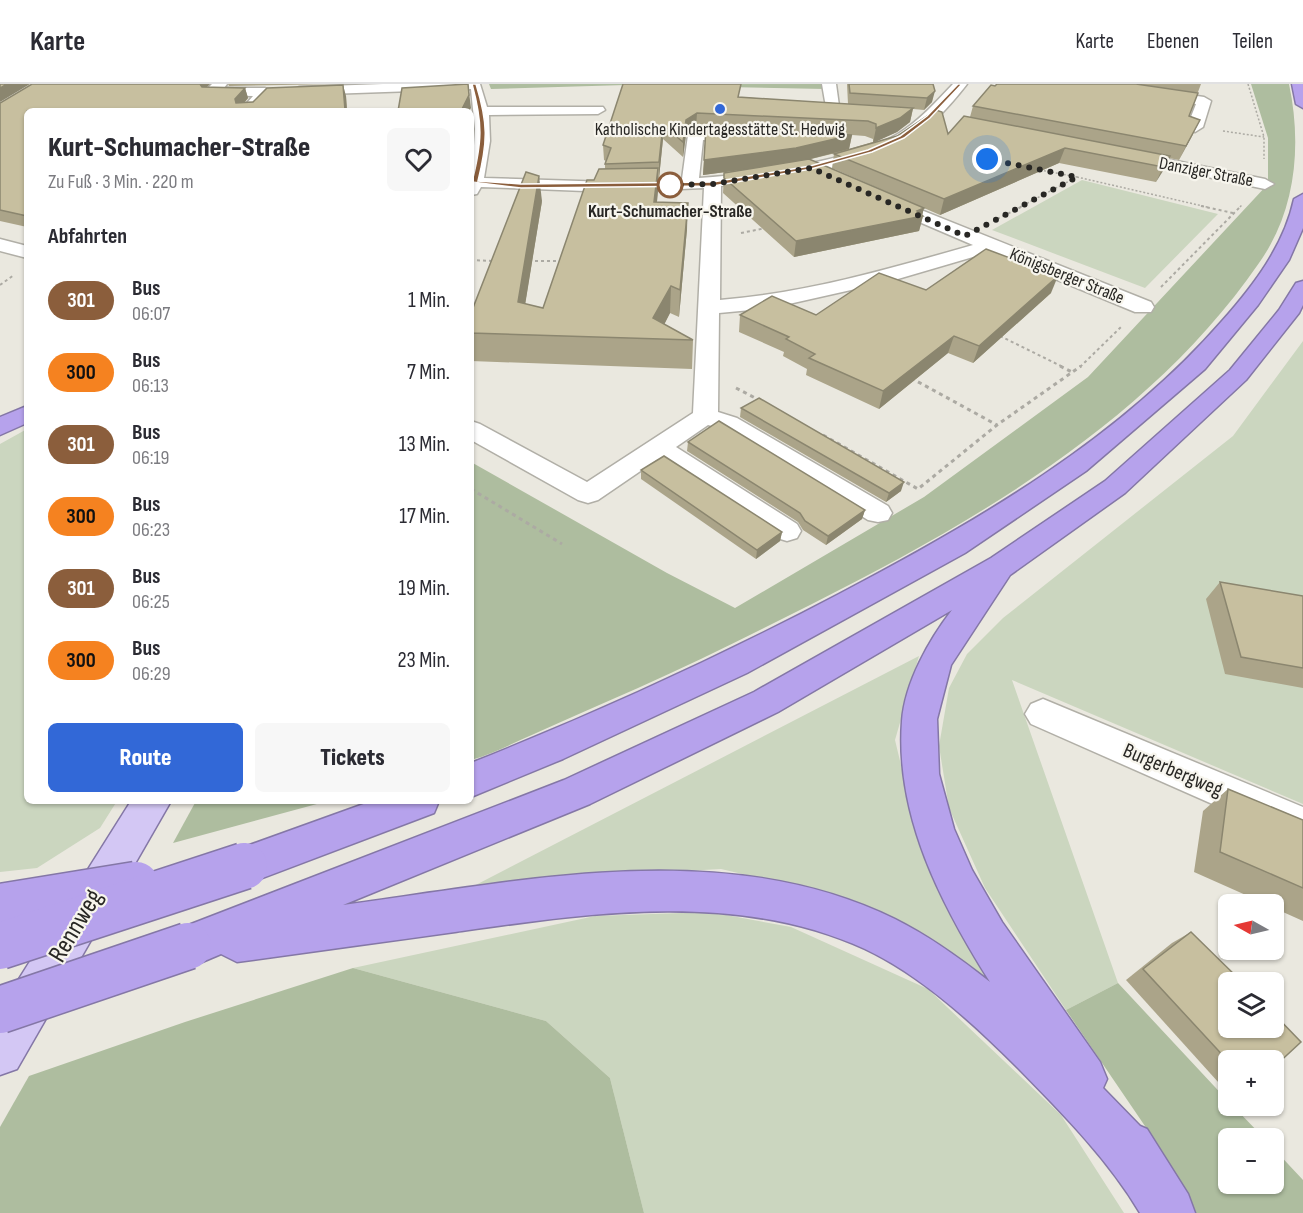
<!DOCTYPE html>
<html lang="de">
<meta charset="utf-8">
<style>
body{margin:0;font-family:"Sofia Sans Condensed",sans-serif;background:#f7f7f7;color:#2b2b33;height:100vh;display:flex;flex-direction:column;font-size:22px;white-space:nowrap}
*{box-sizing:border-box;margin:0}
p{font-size:20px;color:#7c7c81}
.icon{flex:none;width:33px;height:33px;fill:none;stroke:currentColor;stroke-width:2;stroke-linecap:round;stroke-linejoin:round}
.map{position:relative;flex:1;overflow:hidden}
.panel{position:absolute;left:24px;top:24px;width:450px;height:696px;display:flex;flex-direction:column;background:#fff;border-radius:9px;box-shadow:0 2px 4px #0004}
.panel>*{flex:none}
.badge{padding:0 12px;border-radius:20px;font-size:21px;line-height:39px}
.needle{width:39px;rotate:278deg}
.controls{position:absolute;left:1218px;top:810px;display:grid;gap:12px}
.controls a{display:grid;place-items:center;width:66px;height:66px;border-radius:9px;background:#fff;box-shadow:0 2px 4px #0004;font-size:30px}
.you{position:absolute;width:30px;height:30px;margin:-15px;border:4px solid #fff;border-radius:50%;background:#1a73e8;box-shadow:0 0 0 9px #1a73e833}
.map>.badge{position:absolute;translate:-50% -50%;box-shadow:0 0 0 3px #fff}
h2{padding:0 24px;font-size:22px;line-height:54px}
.round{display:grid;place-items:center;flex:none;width:63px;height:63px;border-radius:9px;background:#f7f7f7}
.headline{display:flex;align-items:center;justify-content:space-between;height:102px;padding:0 24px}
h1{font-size:28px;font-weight:800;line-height:45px}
.primary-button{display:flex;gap:12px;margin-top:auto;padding:12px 24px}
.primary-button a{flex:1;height:69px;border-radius:9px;background:#3268d7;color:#fff;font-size:24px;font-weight:800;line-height:69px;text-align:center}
.primary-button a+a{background:#f7f7f7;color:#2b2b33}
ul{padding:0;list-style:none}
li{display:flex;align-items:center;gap:18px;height:72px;padding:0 24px}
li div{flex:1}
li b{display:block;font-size:22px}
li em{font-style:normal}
li .badge{min-width:66px;font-weight:700;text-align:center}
header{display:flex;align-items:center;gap:36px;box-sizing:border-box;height:84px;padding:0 30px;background:#fff;border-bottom:2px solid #e1e1e2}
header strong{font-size:28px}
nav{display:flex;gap:33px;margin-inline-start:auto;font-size:21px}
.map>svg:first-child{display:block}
.green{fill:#cbd6bf}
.forest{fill:#aebd9f}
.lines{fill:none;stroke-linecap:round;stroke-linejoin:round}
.minor-casing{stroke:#b1afa7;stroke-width:3}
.major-casing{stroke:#8477a6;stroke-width:3}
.highway-casing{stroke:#8477a6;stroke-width:3}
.path-far2{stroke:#acaaa3;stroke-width:1.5;stroke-dasharray:2 2;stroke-linecap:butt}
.path-far1{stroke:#acaaa3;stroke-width:2;stroke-dasharray:3 3;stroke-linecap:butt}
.path{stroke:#acaaa3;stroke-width:3;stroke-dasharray:4 4;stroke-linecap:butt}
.minor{fill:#fff;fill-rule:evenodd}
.major{fill:#d3c7f4;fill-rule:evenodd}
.highway{fill:#b6a2ec;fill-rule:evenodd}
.highway-bridge-casing{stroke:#8477a6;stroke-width:49;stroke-linecap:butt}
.highway-bridge{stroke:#b6a2ec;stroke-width:46}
.wall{fill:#aba489;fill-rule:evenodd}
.shaded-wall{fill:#8b866f}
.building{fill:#c7bf9f;stroke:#8b866f;stroke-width:1.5}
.line{fill:#8b5e3c;stroke:#fff;stroke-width:1.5}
.walk{stroke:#282724;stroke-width:6;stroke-dasharray:0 10.8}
.poi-dot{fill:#3268d7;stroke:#f7f5ed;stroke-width:2}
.stop-dot{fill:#fff;stroke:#8b5e3c;stroke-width:3}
.labels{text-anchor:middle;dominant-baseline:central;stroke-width:4.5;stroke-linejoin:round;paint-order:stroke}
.far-poi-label{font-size:18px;fill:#282724;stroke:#f7f5ed}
.far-street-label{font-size:18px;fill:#282724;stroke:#f7f5ed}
.far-stop-label{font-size:18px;font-weight:bold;fill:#282724;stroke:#f7f5ed}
.street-label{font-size:21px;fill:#282724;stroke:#f7f5ed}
.near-street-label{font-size:26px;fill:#282724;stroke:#f7f5ed}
</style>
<header>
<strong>Karte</strong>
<nav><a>Karte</a><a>Ebenen</a><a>Teilen</a></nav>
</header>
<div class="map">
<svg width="1303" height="1129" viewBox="0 0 1303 1129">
<rect width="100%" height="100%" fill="#eae8df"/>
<g class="green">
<polygon points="1082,96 1218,130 1145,204 992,146"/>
<polygon points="1303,257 1303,720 1012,596 1118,899 1066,926 985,804 949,724 939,662 949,604 967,570 1003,534 1233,352"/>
<polygon points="27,345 27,717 117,717 100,744 37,784 0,788 0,360"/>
<polygon points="919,572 895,656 921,765 1015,927 957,876 853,816 721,785 593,792 466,806"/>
<polygon points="710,828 791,843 928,905 1061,1031 1124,1129 644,1129 610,994 546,937 353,884 595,832"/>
</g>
<g class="forest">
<polygon points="489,0 825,0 825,5 625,1 491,5"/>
<path d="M 1251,0 L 1289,0 C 1302,61 1296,127 1259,179 C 1151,336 978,436 812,520 C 754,549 697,578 638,604 C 603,619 568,635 534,650 C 513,659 493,670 471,676 L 471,378 L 667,489 L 735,524 L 924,413 L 1088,293 L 1268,100 L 1268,54 Z"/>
<polygon points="196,717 328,717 173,759"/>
<polygon points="353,884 546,937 610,994 644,1129 0,1129 0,1043 29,992 185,938"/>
<polygon points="1118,899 1228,1017 1228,1022 1233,1022 1264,1054 1228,1054 1228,1100 1274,1100 1274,1065 1303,1096 1303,1129 1196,1129 1164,1070 1066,926"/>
</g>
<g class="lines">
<defs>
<g id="minor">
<polygon points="212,0 227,0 224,4 265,4 272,8 255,27 240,27 253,12 206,11 204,8"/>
<path d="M 383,0 L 480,0 L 487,23 L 603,23 L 605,26 L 598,30 L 489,31 L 490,57 L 484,94 L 611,98 L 682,95 L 688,51 L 696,46 L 751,48 L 759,53 L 751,58 L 703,56 L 699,94 C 751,91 854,77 898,50 C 919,37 936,18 953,0 L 967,0 C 950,22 928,46 904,59 C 857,85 775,96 721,102 L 720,216 C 806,209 889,185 973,161 L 875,119 L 872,115 L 875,111 L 881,110 L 1151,218 L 1154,223 L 1151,228 L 1135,228 L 990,168 L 891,197 L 771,224 L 719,229 L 718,328 L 737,334 L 888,422 L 892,429 L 888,436 L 878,438 L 868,436 L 719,344 L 708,341 L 676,363 L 797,440 L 801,447 L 797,454 L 787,457 L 777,454 L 658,375 L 598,416 L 588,419 L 578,416 L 471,356 L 471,337 L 480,340 L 587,398 L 693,329 L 704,104 L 611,108 L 481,103 L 477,110 L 471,111 L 475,45 L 471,5 L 299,11 L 292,7 L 299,3 Z"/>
<polygon points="822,0 836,0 839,22 870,25 877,29 870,33 827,29"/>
<polygon points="1079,0 1115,0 1204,13 1211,17 1203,43 1195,48 1187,43 1196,20 1086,4"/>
<polygon points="1122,66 1265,95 1274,100 1265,105 1116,74 1114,71 1116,68"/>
<polygon points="0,155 27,162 27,174 0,167"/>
<polygon points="1043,615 1303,723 1303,760 1031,640 1025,630 1031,620"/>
</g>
<polygon id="major" points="131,717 171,717 17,985 0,991 0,925"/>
<g id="highway">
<polygon points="1292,0 1303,0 1303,24 1296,20"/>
<path d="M 1303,110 L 1303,144 L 1289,176 L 1258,221 L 1205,285 L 1086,387 L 965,469 L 747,589 L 563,675 L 471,713 L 471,679 C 597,629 719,573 839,510 C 978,437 1118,356 1222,237 C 1253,202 1284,162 1294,115 Z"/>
<path d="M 1303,197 L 1303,221 L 1299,229 L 1246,296 L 1125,409 L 1010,491 L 951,581 L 937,635 L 939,690 L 954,745 L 972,786 L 1002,838 L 1100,978 L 1107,995 L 1103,1004 L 1140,1042 L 1147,1045 L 1188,1110 L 1195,1129 L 1140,1129 C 1108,1075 1062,1029 1018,984 C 974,940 922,892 865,865 C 737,806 589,829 455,848 C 383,858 310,868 237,878 L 221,870 L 188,884 L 173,877 L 166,862 L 173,847 L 564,696 L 754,608 L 991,474 L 1105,397 L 1230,286 L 1279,226 L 1296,199 ZM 952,526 C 929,556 905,598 902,637 C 895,732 941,820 990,898 C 961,875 929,852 895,835 C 724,751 522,797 343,821 L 590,720 L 778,628 Z"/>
<polygon points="27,322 27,339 0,351 0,333"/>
<polygon points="372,717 439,717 434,729 244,801 230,796 224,782 230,768"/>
</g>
</defs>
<use href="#minor" class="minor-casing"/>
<use href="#major" class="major-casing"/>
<use href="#highway" class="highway-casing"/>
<g class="path-far2">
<polyline points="1248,0 1264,53 1264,75"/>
<polyline points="1223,47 1264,53"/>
<polyline points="1077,93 1207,123"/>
<polyline points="1020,123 1077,93 1040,86"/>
<polyline points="1240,123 1242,121"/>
</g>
<g class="path-far1">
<polyline points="1201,122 1233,129"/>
<polyline points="997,135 1023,122"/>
<polyline points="741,149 766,144"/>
<polyline points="471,176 494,177"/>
<polyline points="529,177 563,177"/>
<polyline points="0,201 14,191"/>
<polyline points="1161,203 1241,122"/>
<polyline points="1000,252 1063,283"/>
<polyline points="1080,283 1122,242"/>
</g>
<g class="path">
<polyline points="1060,282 1074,289"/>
<polyline points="911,294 997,341"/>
<polyline points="736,304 761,317"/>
<polyline points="823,351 918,405 997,341 1081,282"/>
<polyline points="471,405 562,460"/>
</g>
<use href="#minor" class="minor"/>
<use href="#major" class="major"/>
<use href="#highway" class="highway"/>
<defs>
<g id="highway-bridge">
<polyline points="0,823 136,801"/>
<polyline points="0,862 244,782"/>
<polyline points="0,926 188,862"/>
</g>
</defs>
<use href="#highway-bridge" class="highway-bridge-casing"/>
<use href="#highway-bridge" class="highway-bridge"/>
</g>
<g class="wall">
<polygon points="228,0 336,0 229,2"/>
<path d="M 847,0 L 933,0 L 932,18 L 924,26 L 913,25 L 910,38 L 897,48 L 874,58 L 948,50 L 970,33 L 973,22 L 997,0 L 1201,0 L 1189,32 L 1193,50 L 1179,76 L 1169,74 L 1156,98 L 1059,79 L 940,131 L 832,84 L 834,70 L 844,67 L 807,76 L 924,124 L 922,131 L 923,132 L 919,147 L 794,173 L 723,109 L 724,89 L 747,85 L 703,91 L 706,44 L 696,44 L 686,51 L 683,73 L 663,55 L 659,94 L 658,94 L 657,118 L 687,145 L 679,233 L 670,229 L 664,240 L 693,256 L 692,285 L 471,277 L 471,229 L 542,117 L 525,220 L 543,224 L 594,96 L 605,85 L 605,80 L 606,77 L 604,76 L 603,61 L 740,13 L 848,20 ZM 852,51 L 865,52 L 873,55 L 873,58 L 849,65 Z"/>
<polygon points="207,3 245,4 248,14 245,18 346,12 347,27 27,27 27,143 0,137 0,19"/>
<polygon points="926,206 1051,209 973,279 948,269 879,325 806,291 807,285 783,272 784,268 739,248 740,231 816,231"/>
<polygon points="741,324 901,407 886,418 740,333"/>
<polygon points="688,358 865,426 862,435 826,461 803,446 798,438 687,367"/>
<polygon points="641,386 782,448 780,457 756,475 641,395"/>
<polygon points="1220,498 1303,512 1303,604 1225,590 1206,515"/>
<polygon points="1228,705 1303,736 1303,837 1274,824 1274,820 1266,820 1194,788 1203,727"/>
<polygon points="1191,848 1228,976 1228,1009 1126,896 1172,859"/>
</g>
<g class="shaded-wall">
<polygon points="7,0 30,0 0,18 0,4"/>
<polygon points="199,0 210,0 202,8"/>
<polygon points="468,0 471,24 469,27 461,27"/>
<polygon points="343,1 346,12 347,27 346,27 345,26"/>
<polygon points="245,4 248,14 238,26 235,15"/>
<polygon points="935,7 932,18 924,26 927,14"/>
<polygon points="913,24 910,38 897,48 873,59 876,44"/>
<polygon points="697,29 696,44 686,51 683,73 683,58 686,36"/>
<polygon points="1200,36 1193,50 1179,76 1186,62"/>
<polygon points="663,41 663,55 659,94 659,78"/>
<polygon points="852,51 849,65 795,79 703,91 704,76"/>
<polygon points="1065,64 1059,79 940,131 944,115"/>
<polygon points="1170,72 1163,87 1156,98 1163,83"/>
<polygon points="658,84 658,108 654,144 654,118"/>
<polygon points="539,92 542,117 521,246 518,218"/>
<polygon points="688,119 687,145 679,233 680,206"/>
<polygon points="924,124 922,132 923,132 919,147 794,173 796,157 917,127"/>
<polygon points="1058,192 1051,209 973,279 979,262"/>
<polygon points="671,202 670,229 657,255 653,234"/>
<polygon points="954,252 948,269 879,325 883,307"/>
<polygon points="904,398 901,407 886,418 889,409"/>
<polygon points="865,426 862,435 826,461 828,452"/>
<polygon points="782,448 780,457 756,475 757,466"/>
</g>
<g class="building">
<polygon points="0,0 7,0 0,4"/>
<polygon points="32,0 200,0 202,3 245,4 235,15 236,19 253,18 267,4 343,1 345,26 311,27 27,27 27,132 0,126 0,19"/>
<polygon points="468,0 469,11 461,27 398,27 402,4"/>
<polygon points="623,0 741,0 738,13 913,24 900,34 876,44 876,40 868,37 697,29 686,36 683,58 663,41 659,78 605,80 611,64 603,61"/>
<polygon points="849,0 933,0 935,7 927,14 850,9"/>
<polygon points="997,0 1136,0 1198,9 1189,32 1200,36 1186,62 973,22 991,1 995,2"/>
<polygon points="936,26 942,28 948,50 964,32 1170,72 1163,83 1065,64 944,115 834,70 897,52"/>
<polygon points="706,44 852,51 796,64 704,76"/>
<polygon points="809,75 924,124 917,127 923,132 796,157 724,94 724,89"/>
<polygon points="658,84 654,118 688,119 680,206 671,202 653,234 693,256 471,249 471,229 526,88 539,92 518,218 543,224 587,96 594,96 599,85"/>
<polygon points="986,165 1058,192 979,262 954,252 883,307 809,274 815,270 786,255 789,253 740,231 772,212 816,231 879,189 926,206"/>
<polygon points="759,314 904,398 889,409 741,324"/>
<polygon points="719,337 865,426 828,452 805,437 800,429 688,358"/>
<polygon points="664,372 782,448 757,466 641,386"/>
<polygon points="1220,498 1303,512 1303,584 1241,573"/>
<polygon points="1228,705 1303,736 1303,804 1220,768"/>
<polygon points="1191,848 1242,898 1228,898 1228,944 1274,944 1274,930 1301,958 1274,983 1274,976 1228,977 1143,885"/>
</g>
<path class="line" d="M 472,0 L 476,0 C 488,39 488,57 478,97 L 521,100 L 713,98 L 810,82 L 868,66 L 900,52 L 927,32 L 958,0 L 962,0 L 930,34 L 904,54 L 872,68 L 811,85 L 713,102 L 521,104 L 472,98 C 482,58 483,40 472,0 Z"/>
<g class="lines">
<polyline class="walk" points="670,101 713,100 811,84 965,152 1077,93 987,75"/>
</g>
<circle class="poi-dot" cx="720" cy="25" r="6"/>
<circle class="stop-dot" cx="670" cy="101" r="12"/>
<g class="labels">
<g class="far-poi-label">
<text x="720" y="45">Katholische Kindertagesstätte St. Hedwig</text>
</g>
<g class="far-street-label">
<text transform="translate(1206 88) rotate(11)">Danziger Straße</text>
<text transform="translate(1067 192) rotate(22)">Königsberger Straße</text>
</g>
<g class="far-stop-label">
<text x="670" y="127">Kurt-Schumacher-Straße</text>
</g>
<g class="street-label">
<text transform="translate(1173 686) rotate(23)">Burgerbergweg</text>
</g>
<g class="near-street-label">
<text transform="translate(76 842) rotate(-59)">Rennweg</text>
</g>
</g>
</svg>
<div class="controls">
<a><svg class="needle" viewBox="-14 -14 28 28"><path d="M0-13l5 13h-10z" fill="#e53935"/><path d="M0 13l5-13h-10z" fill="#7c7c81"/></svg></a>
<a><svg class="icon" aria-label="layers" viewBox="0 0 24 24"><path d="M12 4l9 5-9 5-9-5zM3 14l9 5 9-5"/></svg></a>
<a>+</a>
<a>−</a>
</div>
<div class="you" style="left:987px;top:75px"></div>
<section class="panel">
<div class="headline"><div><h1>Kurt-Schumacher-Straße</h1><p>Zu Fuß · 3 Min. · 220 m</p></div><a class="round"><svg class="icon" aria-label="heart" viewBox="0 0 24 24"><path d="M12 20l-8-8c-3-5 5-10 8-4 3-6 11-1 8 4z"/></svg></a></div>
<h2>Abfahrten</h2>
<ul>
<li><span class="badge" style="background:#8b5e3c;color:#fff">301</span><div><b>Bus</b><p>06:07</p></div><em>1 Min.</em></li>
<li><span class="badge" style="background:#f58220;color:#111">300</span><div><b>Bus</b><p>06:13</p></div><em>7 Min.</em></li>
<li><span class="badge" style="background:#8b5e3c;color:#fff">301</span><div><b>Bus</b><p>06:19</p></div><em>13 Min.</em></li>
<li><span class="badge" style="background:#f58220;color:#111">300</span><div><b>Bus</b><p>06:23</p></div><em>17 Min.</em></li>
<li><span class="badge" style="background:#8b5e3c;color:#fff">301</span><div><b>Bus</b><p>06:25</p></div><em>19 Min.</em></li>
<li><span class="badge" style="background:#f58220;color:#111">300</span><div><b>Bus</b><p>06:29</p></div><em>23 Min.</em></li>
</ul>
<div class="primary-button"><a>Route</a><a>Tickets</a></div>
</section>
</div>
